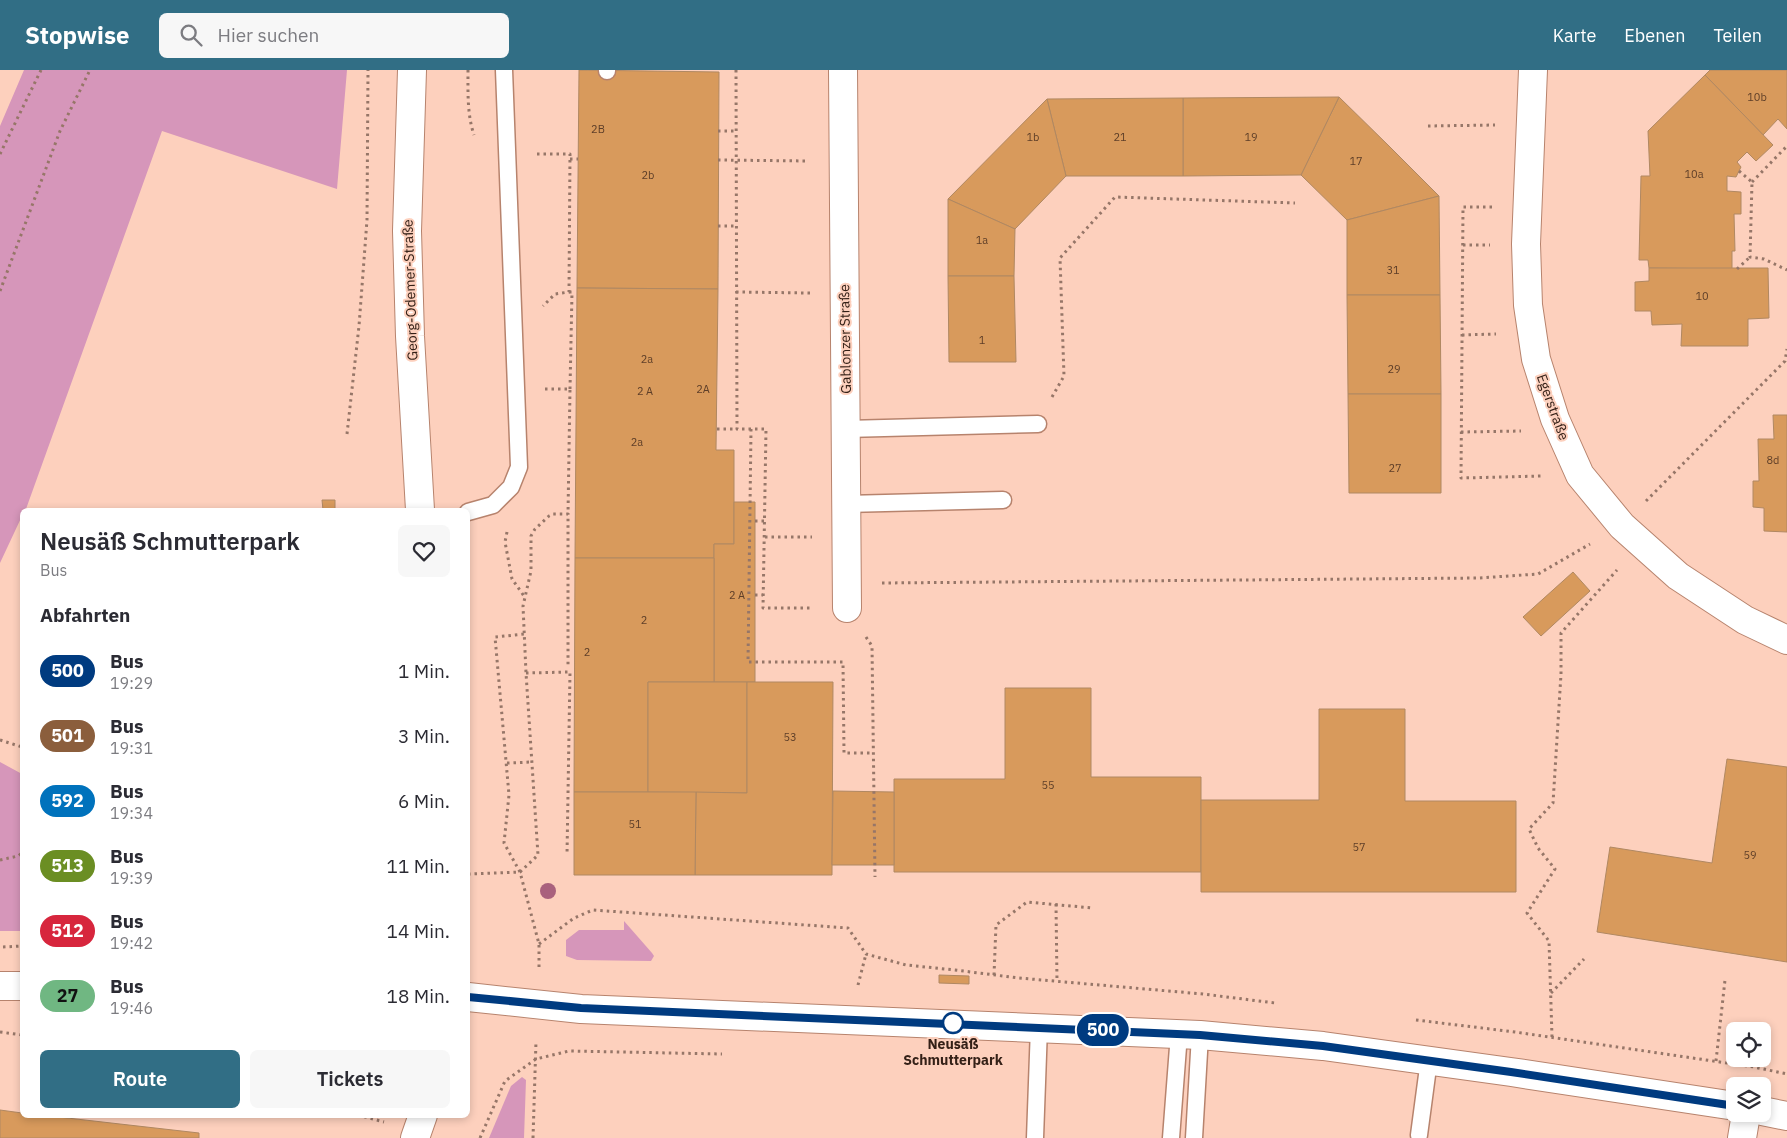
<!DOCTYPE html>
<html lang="de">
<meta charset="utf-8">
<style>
body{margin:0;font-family:"IBM Plex Sans",sans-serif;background:#f7f7f7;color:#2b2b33;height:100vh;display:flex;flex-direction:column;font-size:19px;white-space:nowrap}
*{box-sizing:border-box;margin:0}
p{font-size:16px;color:#7c7c81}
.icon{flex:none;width:28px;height:28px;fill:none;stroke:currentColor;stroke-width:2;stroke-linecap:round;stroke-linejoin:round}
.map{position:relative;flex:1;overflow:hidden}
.panel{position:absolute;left:20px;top:438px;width:450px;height:610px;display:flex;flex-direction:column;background:#fff;border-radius:8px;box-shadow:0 2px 8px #0003}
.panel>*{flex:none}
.badge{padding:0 10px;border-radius:16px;font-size:18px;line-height:32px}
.buttons{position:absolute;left:1726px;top:952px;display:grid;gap:10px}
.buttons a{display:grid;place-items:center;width:45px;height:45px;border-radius:8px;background:#fff;box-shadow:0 2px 8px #0003;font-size:25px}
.map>.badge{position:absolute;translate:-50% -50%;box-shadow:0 0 0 2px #fff}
h2{padding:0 20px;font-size:19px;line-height:45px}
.round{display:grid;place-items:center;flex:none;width:52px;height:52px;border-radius:8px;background:#f7f7f7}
.head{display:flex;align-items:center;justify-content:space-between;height:85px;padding:0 20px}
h1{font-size:24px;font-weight:600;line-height:38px}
.action{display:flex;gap:10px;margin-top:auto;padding:10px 20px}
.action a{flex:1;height:58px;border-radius:8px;background:#316e85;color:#fff;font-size:20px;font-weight:600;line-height:58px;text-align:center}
.action a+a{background:#f7f7f7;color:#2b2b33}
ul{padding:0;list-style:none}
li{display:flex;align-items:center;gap:15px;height:65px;padding:0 20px}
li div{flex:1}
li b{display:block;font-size:19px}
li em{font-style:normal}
li .badge{min-width:55px;font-weight:700;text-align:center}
header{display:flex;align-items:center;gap:30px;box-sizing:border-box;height:70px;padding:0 25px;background:#316e85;color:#fff}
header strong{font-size:24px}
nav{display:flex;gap:28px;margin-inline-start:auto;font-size:18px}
.search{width:350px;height:45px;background:#f7f7f7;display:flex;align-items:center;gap:12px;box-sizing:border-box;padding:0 18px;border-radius:8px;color:#7c7c81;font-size:19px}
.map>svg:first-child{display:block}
.green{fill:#d696ba}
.building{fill:#d89a5c;stroke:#b08862}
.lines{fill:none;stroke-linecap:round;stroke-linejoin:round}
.service-casing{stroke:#b7836d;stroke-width:19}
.minor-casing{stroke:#b7836d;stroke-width:30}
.tertiary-casing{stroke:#b7836d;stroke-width:30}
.path{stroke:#967668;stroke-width:3;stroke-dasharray:2.5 4;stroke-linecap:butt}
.service{stroke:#fff;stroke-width:16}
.minor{stroke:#fff;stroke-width:28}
.tertiary{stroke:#fff;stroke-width:28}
.tree{fill:#a9617d}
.line-casing{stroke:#fff;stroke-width:11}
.line{stroke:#003b80;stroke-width:8}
.stop-dot{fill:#fff;stroke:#003b80;stroke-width:2.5}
.labels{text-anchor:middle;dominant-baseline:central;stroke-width:4;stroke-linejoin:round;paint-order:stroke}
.number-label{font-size:11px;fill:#5d3e28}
.street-label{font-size:14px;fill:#342017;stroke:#fdd0bd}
.stop-label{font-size:14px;font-weight:bold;fill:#342017;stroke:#fdd0bd}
</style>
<header>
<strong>Stopwise</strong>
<div class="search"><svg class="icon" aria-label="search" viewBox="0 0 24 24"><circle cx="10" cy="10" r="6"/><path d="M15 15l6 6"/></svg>Hier suchen</div>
<nav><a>Karte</a><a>Ebenen</a><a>Teilen</a></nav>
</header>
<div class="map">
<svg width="1787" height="1068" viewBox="0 0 1787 1068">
<rect width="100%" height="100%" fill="#fdd0bd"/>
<g class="green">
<polygon points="24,0 347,0 337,119 162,61 26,439 22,440 22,446 0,493 0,56"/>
<polygon points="0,692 22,704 22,861 0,861"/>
<polygon points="624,851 652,883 654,886 651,891 577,890 566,886 566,870 579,860 624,860"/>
<polygon points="522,1007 526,1010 524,1068 489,1068 511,1016"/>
</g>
<g class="building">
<polygon points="579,0 719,2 718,219 577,218"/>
<polygon points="1710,0 1787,0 1787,59 1778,49 1763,65 1705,5"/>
<polygon points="1705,5 1773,75 1756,91 1747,82 1737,92 1741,97 1736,107 1727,106 1727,121 1741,122 1741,144 1734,144 1735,181 1732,181 1732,199 1649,198 1648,190 1639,190 1641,106 1650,106 1648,61"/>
<polygon points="1339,27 1389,76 1439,126 1347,150 1301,105"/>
<polygon points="1339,27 1301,105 1183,106 1183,28"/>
<polygon points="1183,28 1183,106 1066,106 1047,29"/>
<polygon points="1047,29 1066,106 1015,159 948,129"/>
<polygon points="1439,126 1440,225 1347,225 1347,150"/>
<polygon points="948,129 1015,159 1014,206 948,206"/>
<polygon points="1649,198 1768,198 1769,248 1748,249 1748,276 1681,276 1682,254 1652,255 1651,241 1635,241 1635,212 1649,211"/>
<polygon points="948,206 1014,206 1016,292 949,292"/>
<polygon points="577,218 718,219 716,380 734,380 734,474 714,474 714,488 575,488"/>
<polygon points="1347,225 1440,225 1441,324 1348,324"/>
<polygon points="1348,324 1441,324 1441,423 1349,423"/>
<polygon points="1773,345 1787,345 1787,462 1764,461 1764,438 1753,437 1753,411 1759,411 1758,369 1774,369"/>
<polygon points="322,430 335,430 335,440 323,440"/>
<polygon points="734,432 755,432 755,612 714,612 714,474 734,474"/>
<polygon points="575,488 714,488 714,612 648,612 648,722 574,722"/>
<polygon points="1573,502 1590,521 1541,566 1523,547"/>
<polygon points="648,612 747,612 747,723 648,722"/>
<polygon points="747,612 833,612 832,805 695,805 696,722 747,723"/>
<polygon points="1005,618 1091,618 1091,707 1201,707 1201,802 894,802 894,709 1005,709"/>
<polygon points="1319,639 1405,639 1405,731 1516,731 1516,822 1201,822 1201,730 1319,730"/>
<polygon points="1727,689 1787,697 1787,892 1597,862 1610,777 1712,793"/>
<polygon points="833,721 894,722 894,795 832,795"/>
<polygon points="574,722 696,722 695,805 574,805"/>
<polygon points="939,905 969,906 969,914 939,913"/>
<polygon points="0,1040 22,1043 22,1045 41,1045 199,1063 199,1068 0,1068"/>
</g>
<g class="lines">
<defs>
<g id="service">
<polyline points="607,1 607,0"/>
<polyline points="846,359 1038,354"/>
<polyline points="846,434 1003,430"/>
<polyline points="468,442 493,435 511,417 519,397 504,0"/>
<polyline points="1419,1065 1429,990"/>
<polyline points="1035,1068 1039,957"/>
<polyline points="1171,1068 1179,964"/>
<polyline points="1194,1068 1200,965"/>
</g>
<g id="minor">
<polyline points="843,0 847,538"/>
<polyline points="1533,0 1526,174 1528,235 1536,289 1555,349 1580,405 1622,456 1678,506 1745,550 1787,570"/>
<polyline points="1742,1068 1746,1044"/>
</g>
<g id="tertiary">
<polyline points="412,0 407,161 410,266 420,440"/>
<polyline points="0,916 22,916"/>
<polyline points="468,927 581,939 1200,965 1323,976 1511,1002 1735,1036"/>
<polyline points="1762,1041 1787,1046"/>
<polyline points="415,1068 423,1045"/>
</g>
</defs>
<use href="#service" class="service-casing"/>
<use href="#minor" class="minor-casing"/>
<use href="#tertiary" class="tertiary-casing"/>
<g class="path">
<path d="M 468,0 C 468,22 467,44 474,65"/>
<polyline points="736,0 737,359 766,359 763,538 812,538"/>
<polyline points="1428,56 1495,55"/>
<polyline points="718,61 736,61"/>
<polyline points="0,84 41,0"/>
<polyline points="537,84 570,84 569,222 555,224 543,236"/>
<polyline points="570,89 578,89"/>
<polyline points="718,90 808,91"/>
<polyline points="1739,101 1752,112 1750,187 1764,189 1787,200"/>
<polyline points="1752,112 1787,76"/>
<polyline points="1492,137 1463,137 1461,408 1542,406"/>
<polyline points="718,156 736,156"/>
<polyline points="1463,175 1490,175"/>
<polyline points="1737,199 1750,187"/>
<polyline points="0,221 60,61 90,0"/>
<polyline points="569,222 572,222 570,319"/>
<polyline points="736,222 810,223"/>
<polyline points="1462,265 1496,264"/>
<polyline points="545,319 570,319 568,444"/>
<polyline points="1052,327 1064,306 1060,188 1115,127 1295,133"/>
<polyline points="717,359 737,359"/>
<polyline points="751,359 748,592 843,592 844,683 873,683"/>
<polyline points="1461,362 1521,361"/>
<polyline points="347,364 359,256 367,150 368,0"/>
<polyline points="1646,431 1785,291 1787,279"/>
<polyline points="755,451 765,451"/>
<polyline points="507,462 505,472 512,509 524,526"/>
<polyline points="765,467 812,467"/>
<polyline points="882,513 1479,508 1538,504 1590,474"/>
<polyline points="755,525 763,525"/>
<polyline points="866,567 872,576 875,807"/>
<polyline points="526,603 570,602 567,785"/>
<polyline points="0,670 22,677"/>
<polyline points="507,693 532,692"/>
<polyline points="0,790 18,786 22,783"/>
<polyline points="468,804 520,802 504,773 509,725 495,567 525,564"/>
<polyline points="1056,834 1057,912"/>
<polyline points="539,874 574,848 593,840 848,858 866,884 906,895 955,900 1019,908 1203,924 1275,933"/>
<polyline points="3,877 22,876"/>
<polyline points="539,897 539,874 520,802 538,785 526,603 523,536 531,501 531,466 535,459 549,446 553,444 568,444 568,595"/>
<polyline points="994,905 996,855 1027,832 1093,838"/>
<polyline points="858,915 866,884"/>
<polyline points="1551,923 1584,889"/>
<polyline points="1416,950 1515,962 1754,997 1787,1004"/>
<polyline points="0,962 22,965"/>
<polyline points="1552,967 1549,871 1527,843 1555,799 1538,778 1529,759 1553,733 1561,604 1561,563 1617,500"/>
<polyline points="1716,991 1725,910"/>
<polyline points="358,1045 384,1052"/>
<polyline points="480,1068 505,1011 536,989 569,981 722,984"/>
<polyline points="533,1068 536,971"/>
</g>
<use href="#service" class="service"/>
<use href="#minor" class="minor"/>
<use href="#tertiary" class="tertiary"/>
</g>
<circle class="tree" cx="548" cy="821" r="8"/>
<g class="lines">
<defs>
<polyline id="line" points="468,927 581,938 1200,965 1323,976 1511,1002 1735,1036"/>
</defs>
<use href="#line" class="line-casing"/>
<use href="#line" class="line"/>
</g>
<circle class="stop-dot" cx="953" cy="953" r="10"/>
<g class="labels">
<g class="number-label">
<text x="1757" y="27">10b</text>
<text x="598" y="59">2B</text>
<text x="1033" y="67">1b</text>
<text x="1120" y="67">21</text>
<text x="1251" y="67">19</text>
<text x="1356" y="91">17</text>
<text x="1694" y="104">10a</text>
<text x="648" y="105">2b</text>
<text x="982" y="170">1a</text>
<text x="1393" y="200">31</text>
<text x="1702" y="226">10</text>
<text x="982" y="270">1</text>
<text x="647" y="289">2a</text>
<text x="1394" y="299">29</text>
<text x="703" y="319">2A</text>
<text x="645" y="321">2 A</text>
<text x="637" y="372">2a</text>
<text x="1773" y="390">8d</text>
<text x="1395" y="398">27</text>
<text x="737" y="525">2 A</text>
<text x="644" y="550">2</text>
<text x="587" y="582">2</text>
<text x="790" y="667">53</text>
<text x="1048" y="715">55</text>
<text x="635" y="754">51</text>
<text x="1359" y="777">57</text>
<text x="1750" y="785">59</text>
</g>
<g class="street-label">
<text transform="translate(410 220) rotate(-92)">Georg-Odemer-Straße</text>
<text transform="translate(845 269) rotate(-91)">Gablonzer Straße</text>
<text transform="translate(1553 337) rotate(70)">Egerstraße</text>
</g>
<g class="stop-label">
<text x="953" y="974">Neusäß<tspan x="953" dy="16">Schmutterpark</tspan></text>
</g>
</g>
</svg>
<div class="buttons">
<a><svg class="icon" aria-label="locate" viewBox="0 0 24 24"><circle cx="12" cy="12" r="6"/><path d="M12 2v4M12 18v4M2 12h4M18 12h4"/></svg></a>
<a><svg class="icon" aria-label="layers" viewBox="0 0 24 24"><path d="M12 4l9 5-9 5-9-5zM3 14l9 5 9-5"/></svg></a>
</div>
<b class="badge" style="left:1103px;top:960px;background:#003b80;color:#fff">500</b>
<section class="panel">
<div class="head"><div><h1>Neusäß Schmutterpark</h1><p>Bus</p></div><a class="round"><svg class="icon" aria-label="heart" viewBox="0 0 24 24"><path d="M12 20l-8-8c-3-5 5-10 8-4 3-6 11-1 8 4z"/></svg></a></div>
<h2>Abfahrten</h2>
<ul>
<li><span class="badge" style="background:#003b80;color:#fff">500</span><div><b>Bus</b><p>19:29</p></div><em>1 Min.</em></li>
<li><span class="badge" style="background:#8b5e3c;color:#fff">501</span><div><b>Bus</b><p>19:31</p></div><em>3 Min.</em></li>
<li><span class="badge" style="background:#0072bc;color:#fff">592</span><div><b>Bus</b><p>19:34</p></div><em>6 Min.</em></li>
<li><span class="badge" style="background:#6b8e23;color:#fff">513</span><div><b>Bus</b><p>19:39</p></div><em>11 Min.</em></li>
<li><span class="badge" style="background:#d7263d;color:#fff">512</span><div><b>Bus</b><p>19:42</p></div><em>14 Min.</em></li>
<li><span class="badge" style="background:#70b782;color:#111">27</span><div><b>Bus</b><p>19:46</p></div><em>18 Min.</em></li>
</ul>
<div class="action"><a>Route</a><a>Tickets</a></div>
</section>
</div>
